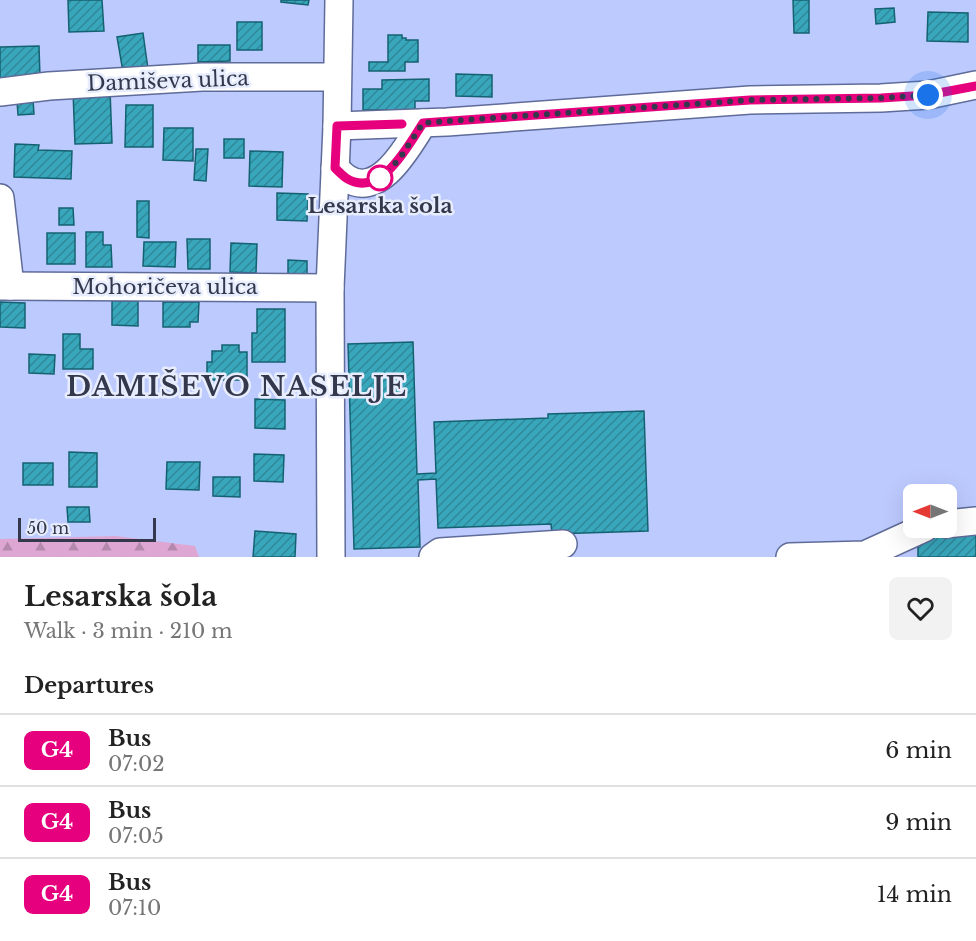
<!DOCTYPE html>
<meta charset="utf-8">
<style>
body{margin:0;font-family:"Libre Baskerville",serif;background:#f2f2f2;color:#222;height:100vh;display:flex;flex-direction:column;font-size:22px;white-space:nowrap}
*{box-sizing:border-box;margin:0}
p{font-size:20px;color:#767676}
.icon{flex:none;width:33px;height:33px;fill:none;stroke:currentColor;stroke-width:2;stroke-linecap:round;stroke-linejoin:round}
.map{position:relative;height:557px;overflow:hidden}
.side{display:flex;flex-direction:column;background:#fff;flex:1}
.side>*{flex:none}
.badge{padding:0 12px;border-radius:9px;font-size:21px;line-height:39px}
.needle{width:39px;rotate:270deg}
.fabs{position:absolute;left:903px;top:484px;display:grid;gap:12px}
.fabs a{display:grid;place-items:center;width:54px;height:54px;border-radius:9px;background:#fff;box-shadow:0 6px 24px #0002;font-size:30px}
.scale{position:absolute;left:18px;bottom:15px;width:138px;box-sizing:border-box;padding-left:6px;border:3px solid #33384d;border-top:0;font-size:16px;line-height:21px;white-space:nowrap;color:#33384d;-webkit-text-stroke:4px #e8edfd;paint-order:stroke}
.you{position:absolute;width:30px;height:30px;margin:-15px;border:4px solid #fff;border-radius:50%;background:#1a73e8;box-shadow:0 0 0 9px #1a73e833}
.map>.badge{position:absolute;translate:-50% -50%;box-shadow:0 0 0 3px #fff}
h2{padding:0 24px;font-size:22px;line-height:54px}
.round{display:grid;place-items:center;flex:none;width:63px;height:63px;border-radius:9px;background:#f2f2f2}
.head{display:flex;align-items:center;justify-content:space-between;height:102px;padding:0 24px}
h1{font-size:28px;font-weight:800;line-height:45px}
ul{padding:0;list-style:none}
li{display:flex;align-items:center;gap:18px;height:72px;padding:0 24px;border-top:2px solid #e0e0e0}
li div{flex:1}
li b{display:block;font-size:22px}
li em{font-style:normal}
li .badge{min-width:66px;font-weight:700;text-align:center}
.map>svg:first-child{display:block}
.forest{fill:url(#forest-firs)}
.building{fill:url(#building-hatch);stroke:#146271;stroke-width:1.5}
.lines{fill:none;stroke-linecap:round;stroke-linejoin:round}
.minor-casing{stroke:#5f6b99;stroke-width:30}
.minor{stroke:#fff;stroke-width:27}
.line-casing{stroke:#fff;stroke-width:14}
.line{stroke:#e6007e;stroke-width:9}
.walk{stroke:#33384d;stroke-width:6;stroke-dasharray:0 10.8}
.stop-dot{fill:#fff;stroke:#e6007e;stroke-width:3}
.labels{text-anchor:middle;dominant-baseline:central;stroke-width:5;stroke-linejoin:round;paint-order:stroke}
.street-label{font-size:21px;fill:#33384d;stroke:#e8edfd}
.stop-label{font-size:21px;font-weight:bold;fill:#33384d;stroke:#e8edfd}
.district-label{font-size:27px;font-weight:bold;letter-spacing:1.5px;fill:#33384d;stroke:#e8edfd}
</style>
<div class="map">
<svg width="976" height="557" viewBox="0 0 976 557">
<defs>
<pattern id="forest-firs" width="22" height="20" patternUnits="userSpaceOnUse" patternTransform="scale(1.5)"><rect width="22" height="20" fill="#dea7d3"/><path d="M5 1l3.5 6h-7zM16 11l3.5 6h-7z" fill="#b589ad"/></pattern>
<pattern id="building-hatch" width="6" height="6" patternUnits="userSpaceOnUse" patternTransform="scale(1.5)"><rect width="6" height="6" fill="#38a6bb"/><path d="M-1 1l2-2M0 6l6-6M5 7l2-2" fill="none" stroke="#30889a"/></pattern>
</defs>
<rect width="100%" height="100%" fill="#bdcafe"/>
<polygon class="forest" points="116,536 195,546 199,557 0,557 0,539"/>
<g class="building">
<polygon points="68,0 102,0 104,31 69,32"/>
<polygon points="281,0 309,0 308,5 281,2"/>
<polygon points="793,0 809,0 809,33 794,33"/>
<polygon points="894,8 895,22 876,24 875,9"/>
<polygon points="928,12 968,13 968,42 927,41"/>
<rect x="237" y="22" width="25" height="28"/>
<polygon points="143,33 148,69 123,72 117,37"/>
<polygon points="388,35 402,35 402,38 406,38 406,40 418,40 418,62 405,62 405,71 369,71 369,62 388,62"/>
<polygon points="198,45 230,45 230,61 198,62"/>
<polygon points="39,46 40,77 0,79 0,47"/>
<polygon points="456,74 492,75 492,97 456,96"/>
<polygon points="429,79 429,101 415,101 415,110 363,110 363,89 382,89 382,80"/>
<polygon points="110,90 112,143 75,144 73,91"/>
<polygon points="33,100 34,114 18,115 17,101"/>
<polygon points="126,105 153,105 153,147 125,147"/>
<polygon points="164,128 193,128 193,161 163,160"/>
<rect x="224" y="139" width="20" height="19"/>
<polygon points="15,144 39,145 38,150 72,151 71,179 14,177"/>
<polygon points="196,149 208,149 206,181 194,180"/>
<polygon points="250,151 283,152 282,187 249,186"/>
<polygon points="277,193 308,194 307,221 277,220"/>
<polygon points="137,201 149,201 149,238 137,237"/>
<polygon points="59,208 73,208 74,225 59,225"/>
<polygon points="86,232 103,232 103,245 111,245 112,267 86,267"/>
<rect x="47" y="233" width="28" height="31"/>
<polygon points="187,239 210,239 210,269 188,269"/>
<polygon points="144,242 176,242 175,267 143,266"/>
<polygon points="231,243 257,244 256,273 230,272"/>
<polygon points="288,260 307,261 307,275 288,274"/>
<polygon points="112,301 138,301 138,326 112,325"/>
<polygon points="0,302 25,303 25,328 0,327"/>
<polygon points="163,302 199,302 198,322 190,322 190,327 163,327"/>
<polygon points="257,309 285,309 285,362 252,362 252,333 257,333"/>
<polygon points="63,334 80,334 80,349 93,349 93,369 63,369"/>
<polygon points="413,342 417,474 436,473 434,422 548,418 548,414 644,411 648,531 552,534 551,524 438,528 436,479 418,480 420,547 354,549 348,344"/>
<polygon points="222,345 239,345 239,352 247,352 247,380 207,380 207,362 212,362 212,351 222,351"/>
<polygon points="29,354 55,355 54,374 29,373"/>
<polygon points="255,399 285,400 285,429 255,428"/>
<polygon points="69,452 97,453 97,487 69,487"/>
<polygon points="254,454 284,455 283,482 254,481"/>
<polygon points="167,462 200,462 199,490 166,489"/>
<rect x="23" y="463" width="30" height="22"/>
<polygon points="213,477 240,477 240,497 213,496"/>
<polygon points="67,507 89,507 90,522 68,522"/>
<polygon points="976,527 976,557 918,557 918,528"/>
<polygon points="255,531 296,534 295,557 253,557"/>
</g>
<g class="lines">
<defs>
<g id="minor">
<polyline points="0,92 49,86 202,77 337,77"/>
<polyline points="337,126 447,122 750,100 881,98 928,95 976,85"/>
<path d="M 335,168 C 338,171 342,175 346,178 C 380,200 408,146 423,123"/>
<polyline points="0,198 10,286"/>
<polyline points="0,286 330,288"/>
<polyline points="946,524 976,521"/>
<polyline points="331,557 330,288 337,126 339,0"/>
<polyline points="433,557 440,552 563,544"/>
<polyline points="790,557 865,555 924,528"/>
</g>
</defs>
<use href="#minor" class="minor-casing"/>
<use href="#minor" class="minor"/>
</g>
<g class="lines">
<defs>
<path id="line" d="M 402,124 L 337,126 L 335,168 C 338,171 342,175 346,178 C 380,200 408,146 423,123 L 750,100 L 881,98 L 928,95 L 976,86"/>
</defs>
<use href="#line" class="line-casing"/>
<use href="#line" class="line"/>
<polyline class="walk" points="380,178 390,169 400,158 423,123 750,100 881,98 928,95"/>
</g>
<circle class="stop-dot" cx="380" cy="178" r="12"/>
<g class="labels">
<g class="street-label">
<text transform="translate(168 81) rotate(-2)">Damiševa ulica</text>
<text x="165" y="287">Mohoričeva ulica</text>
</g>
<g class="stop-label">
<text x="380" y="206">Lesarska šola</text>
</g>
<g class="district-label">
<text x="237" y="386">DAMIŠEVO NASELJE</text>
</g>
</g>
</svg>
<div class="fabs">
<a><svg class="needle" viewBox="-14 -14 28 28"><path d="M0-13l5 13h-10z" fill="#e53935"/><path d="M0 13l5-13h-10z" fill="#767676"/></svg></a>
</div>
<div class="scale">50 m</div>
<div class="you" style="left:928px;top:95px"></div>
</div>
<section class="side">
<div class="head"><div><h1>Lesarska šola</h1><p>Walk · 3 min · 210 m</p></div><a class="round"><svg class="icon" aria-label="heart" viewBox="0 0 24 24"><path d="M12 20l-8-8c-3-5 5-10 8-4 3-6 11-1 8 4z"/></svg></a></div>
<h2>Departures</h2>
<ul>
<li><span class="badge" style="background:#e6007e;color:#fff">G4</span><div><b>Bus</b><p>07:02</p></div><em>6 min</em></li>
<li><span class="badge" style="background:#e6007e;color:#fff">G4</span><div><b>Bus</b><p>07:05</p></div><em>9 min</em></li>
<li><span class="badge" style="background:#e6007e;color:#fff">G4</span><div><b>Bus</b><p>07:10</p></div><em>14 min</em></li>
</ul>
</section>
